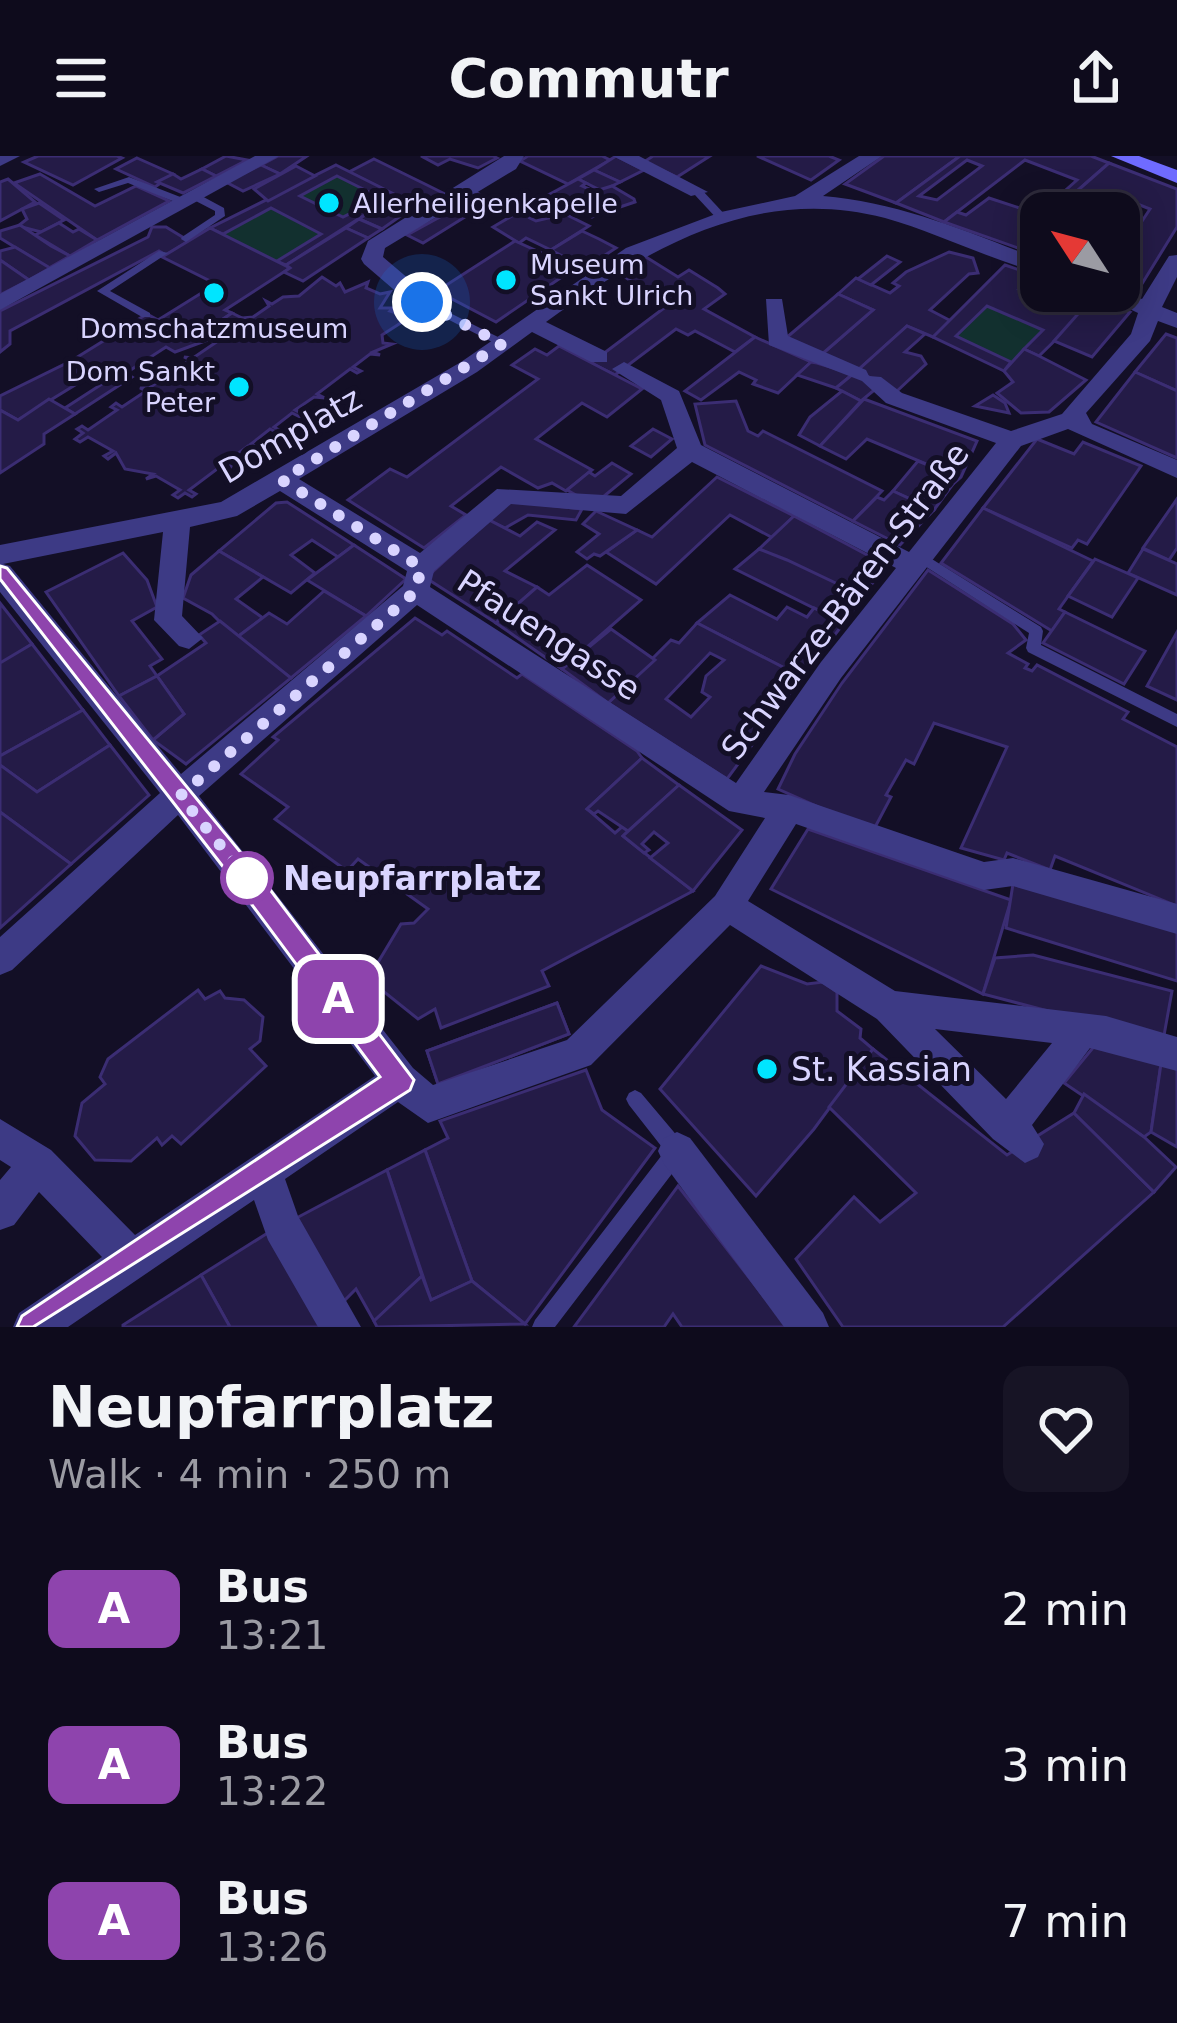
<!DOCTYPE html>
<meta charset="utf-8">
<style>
body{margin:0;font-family:"DejaVu Sans",sans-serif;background:#171425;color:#f1f3f6;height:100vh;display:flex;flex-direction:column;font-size:45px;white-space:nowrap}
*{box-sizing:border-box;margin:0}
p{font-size:39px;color:#9b9ba3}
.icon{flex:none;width:66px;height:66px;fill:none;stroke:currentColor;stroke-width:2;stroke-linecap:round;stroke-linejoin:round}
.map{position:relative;height:1171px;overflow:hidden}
.drawer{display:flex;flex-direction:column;background:#0e0b1c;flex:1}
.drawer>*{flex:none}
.badge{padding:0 24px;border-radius:18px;font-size:42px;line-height:78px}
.needle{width:78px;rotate:306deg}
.fabs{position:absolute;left:1020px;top:36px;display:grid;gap:24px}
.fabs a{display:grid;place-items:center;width:120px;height:120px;border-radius:24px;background:#0e0b1c;box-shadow:0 6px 30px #0003,0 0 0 3px #2e2b3b;font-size:60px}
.you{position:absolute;width:60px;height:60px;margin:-30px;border:9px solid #fff;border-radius:50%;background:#1a73e8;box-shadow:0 0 0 18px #1a73e833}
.map>.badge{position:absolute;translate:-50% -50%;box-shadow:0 0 0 6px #fff}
.round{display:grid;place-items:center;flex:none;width:126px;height:126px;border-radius:24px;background:#171425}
.summary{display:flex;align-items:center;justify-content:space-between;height:204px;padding:0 48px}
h1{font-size:57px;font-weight:800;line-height:90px}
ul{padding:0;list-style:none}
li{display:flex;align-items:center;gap:36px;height:156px;padding:0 48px}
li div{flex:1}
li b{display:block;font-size:45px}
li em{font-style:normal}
li .badge{min-width:132px;font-weight:700;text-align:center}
header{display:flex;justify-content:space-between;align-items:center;height:156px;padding:0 48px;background:#0e0b1c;font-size:54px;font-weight:800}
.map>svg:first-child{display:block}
.green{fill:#12302f}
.building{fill:#241b47;stroke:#3b2d73;stroke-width:3;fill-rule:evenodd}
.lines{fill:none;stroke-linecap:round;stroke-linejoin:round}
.lane{fill:#3d3a85;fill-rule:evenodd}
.street{fill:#3d3a85;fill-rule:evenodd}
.secondary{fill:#6f6bff;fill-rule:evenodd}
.line{fill:#8e44ad;stroke:#fff;stroke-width:3}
.walk{stroke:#d9d4ff;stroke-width:12;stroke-dasharray:0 21.6}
.poi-dot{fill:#00e5ff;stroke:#130f26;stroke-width:4.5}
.stop-dot{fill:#fff;stroke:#8e44ad;stroke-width:6}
.labels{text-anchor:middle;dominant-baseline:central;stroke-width:10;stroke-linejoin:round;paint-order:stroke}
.far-poi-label{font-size:27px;fill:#d9d4ff;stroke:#130f26;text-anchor:start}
.street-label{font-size:33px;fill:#d9d4ff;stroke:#130f26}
.stop-label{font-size:33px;font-weight:bold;fill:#d9d4ff;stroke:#130f26;text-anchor:start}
.poi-label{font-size:33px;fill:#d9d4ff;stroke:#130f26;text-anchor:start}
</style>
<header><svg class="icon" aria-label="menu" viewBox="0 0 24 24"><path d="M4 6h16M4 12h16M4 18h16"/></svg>Commutr<svg class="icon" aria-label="share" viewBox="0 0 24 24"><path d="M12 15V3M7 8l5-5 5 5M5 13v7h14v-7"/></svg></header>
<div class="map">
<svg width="1177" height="1171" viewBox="0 0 1177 1171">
<rect width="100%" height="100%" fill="#130f26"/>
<g class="green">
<polygon points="337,20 381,42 343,61 329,54 341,51 340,41 322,41 316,48 300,40"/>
<polygon points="271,52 321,78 277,105 223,78"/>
<polygon points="987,150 1043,174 1011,206 956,180"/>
</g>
<g class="building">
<polygon points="38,0 117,0 122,2 73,29 24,6"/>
<polygon points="226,0 247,4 216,20 202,13"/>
<polygon points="278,0 307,0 280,18 261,9"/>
<polygon points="421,0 493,0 497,2 478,12 450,3 438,9"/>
<polygon points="528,0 602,0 610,4 568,28 520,5"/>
<polygon points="616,0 644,14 620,26 594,14"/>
<polygon points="653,0 710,0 677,21 644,6"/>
<polygon points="757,0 829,0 839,4 811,24"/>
<polygon points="884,0 960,0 896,47 845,28"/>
<path d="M 1069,0 L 1091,0 L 1109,7 L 1052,57 L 1042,55 L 1077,24 L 1025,4 L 944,66 L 896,47 L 960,0 ZM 967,4 L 982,10 L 937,44 L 919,40 Z"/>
<polygon points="137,2 173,18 155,31 116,13"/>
<polygon points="374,3 429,30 443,37 419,51 349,16"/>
<polygon points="1109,7 1177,33 1177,71 1140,131 1119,125 1119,93 1123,94 1150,53 1115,39 1095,57 1052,57"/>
<polygon points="261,9 280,18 243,35 226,26"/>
<path d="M 336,9 L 408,45 L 391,42 L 286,109 L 277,105 L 321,78 L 271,52 L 223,78 L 210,72 ZM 337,20 L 381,42 L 343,61 L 300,40 Z"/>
<polygon points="296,10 315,20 268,45 254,33"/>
<polygon points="202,13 216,20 183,37 157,26 173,18 181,23"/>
<polygon points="594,14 620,26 602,35 578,23"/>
<polygon points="40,18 95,50 136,30 169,45 97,84 14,27"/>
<polygon points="8,23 35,46 0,65 0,26"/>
<polygon points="578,23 586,27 582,30 589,33 586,36 611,51 592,61 566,47 556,53 563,59 537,45"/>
<polygon points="612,30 634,43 635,46 614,53 589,37"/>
<polygon points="477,37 501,49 482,61 457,49"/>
<polygon points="391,42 412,52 382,73 359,63"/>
<polygon points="989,42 1041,59 1041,68 1018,92 944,66 957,56 966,59"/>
<polygon points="39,47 64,64 41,76 18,70 27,63 22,53"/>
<polygon points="460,50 473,56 423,87 407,79"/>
<polygon points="527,51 535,57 530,62 536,65 565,58 589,70 551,94 526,82 519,87 493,71"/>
<polygon points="359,63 382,73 368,82 346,72"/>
<polygon points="59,67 73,76 79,73 97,84 70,100 35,79"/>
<polygon points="1041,68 1041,100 1018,92"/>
<polygon points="20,69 51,90 70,100 49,112 0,82 0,75"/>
<polygon points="152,71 166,71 189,85 166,99 159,95 10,175 10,188 0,196 0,155 148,81"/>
<polygon points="210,72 290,112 225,154 232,157 214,169 230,177 218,185 213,182 175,196 166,191 126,217 113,210 96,220 71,205 147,158 158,164 216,128 162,101"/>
<polygon points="346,72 368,82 303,125 284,116 290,112 286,109"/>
<polygon points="582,75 599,83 616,92 585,112 551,94"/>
<polygon points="515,85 575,112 496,166 437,135"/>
<polygon points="15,91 50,112 29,124 0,104 0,95"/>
<polygon points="949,96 973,102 978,117 969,118 930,154 951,165 933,181 907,170 857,215 821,199 873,154 838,138 856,122 890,137 899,130 893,127 906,116"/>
<polygon points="887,100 900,106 871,129 858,123"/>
<polygon points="646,101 678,121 689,114 718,132 725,138 704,153 755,181 735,196 695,175 688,179 676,173 615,219 591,207 668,149 617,116"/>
<polygon points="0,104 29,124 0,139"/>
<polygon points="1005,109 1034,119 1019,133 1081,159 1039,200 1024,193 1043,174 987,150 956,180 1011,206 1004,215 933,181"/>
<polygon points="322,121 336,130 340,127 345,136 368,126 366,132 380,138 390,136 380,152 393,152 390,155 410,161 382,179 383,187 392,188 373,196 380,199 370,198 353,211 361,215 357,217 350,213 317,238 325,242 314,241 295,254 303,258 300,261 292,257 274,271 281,275 278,277 270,273 251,288 259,292 255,294 248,290 225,307 232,311 221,310 189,334 196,338 192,341 185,337 178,342 173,339 180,334 156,320 146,323 153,318 125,313 116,297 108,303 104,300 113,295 88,281 80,286 75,283 83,277 77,273 82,270 88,274 117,254 111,251 116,247 122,251 146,235 140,232 149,232 168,219 163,216 171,217 190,204 184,201 193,202 215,187 210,184 218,185 248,165 242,162 253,161 269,150 266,145 272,148 283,141 299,140"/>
<polygon points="838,138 873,154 821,199 786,182"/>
<polygon points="1093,141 1130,156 1092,201 1054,185"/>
<polygon points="232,157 248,165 230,177 214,169"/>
<polygon points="907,170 925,178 905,196 921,200 926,208 897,235 857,215"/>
<polygon points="1166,178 1177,182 1177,235 1135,216"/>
<polygon points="755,181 811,206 778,237 753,228 756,224 739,216 701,244 685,235"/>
<polygon points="559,190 642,233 607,261 582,247 536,283 592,314 566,335 552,327 538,332 501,311 451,350 466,359 424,392 348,344 390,313 407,321 538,223 512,209 535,193 547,199"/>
<polygon points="1024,193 1039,200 1086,224 1049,256 1021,257 997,237 1013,226 1004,215"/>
<polygon points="71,205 93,218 18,264 0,254 0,240"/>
<polygon points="811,206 817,207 853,218 836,232 797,219"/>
<polygon points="122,215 132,221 75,258 65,252"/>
<polygon points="1135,216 1177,235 1177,302 1096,266"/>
<polygon points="853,218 878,231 861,245 836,232"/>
<polygon points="842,235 861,245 820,290 799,279 810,261"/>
<polygon points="993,239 1005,247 1009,257 975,250"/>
<polygon points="49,243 75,258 44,278 44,288 0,317 0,254 18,264"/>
<polygon points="864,243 977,285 961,321 953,328 940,322 943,315 867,283 846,303 820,290"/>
<polygon points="736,245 748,275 758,280 763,275 882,335 853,365 705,289 695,248"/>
<polygon points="653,273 672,283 651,301 631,290"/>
<polygon points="1037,283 1074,298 1083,286 1141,310 1087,388 1078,384 1072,392 983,352"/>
<polygon points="918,305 943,315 940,322 953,328 934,354 893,335"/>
<polygon points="612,307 631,318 603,341 583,343 567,334 589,316 595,320"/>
<polygon points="717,321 794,360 773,382 730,359 656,428 606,396 637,374 652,381"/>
<polygon points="893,335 934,354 900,389 853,365 877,341 884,344"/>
<polygon points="1177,343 1177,392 1169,404 1143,392"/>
<polygon points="511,345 582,353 576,364 528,359 505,372 489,364"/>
<polygon points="287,346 354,389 338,401 312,384 291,399 315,417 291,437 219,395 276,347"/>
<polygon points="983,352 1093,405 1059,453 1065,456 1052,475 941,407"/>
<polygon points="596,355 637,374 600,400 594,398 587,403 577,396 599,378 583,368"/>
<polygon points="794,360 886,409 863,440 759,393"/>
<polygon points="489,364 520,380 537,366 555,374 505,415 537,431 496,467 426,422"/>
<polygon points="354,389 406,423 366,460 307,424"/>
<polygon points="759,393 787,404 863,440 844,467 735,413"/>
<polygon points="1143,393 1177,408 1177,439 1128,417"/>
<polygon points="219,395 263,421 236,443 263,462 236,482 212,458 183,442 191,419"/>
<polygon points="123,397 147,424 157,451 132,465 162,503 150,510 157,520 119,540 46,436"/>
<polygon points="1095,403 1138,422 1112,461 1068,440"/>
<polygon points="587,409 641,444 562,513 496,467 537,431 549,439"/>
<polygon points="928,414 1013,468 1026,484 1008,497 1028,508 1025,512 1032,515 1037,509 1128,556 1123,563 1177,591 1177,750 1055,700 1050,714 1007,697 1004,704 961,692 1007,591 934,567 914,608 906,604 886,639 891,641 873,675 778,633 795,598 842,527"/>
<polygon points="324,435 366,460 291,522 236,482 269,457 287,468"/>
<polygon points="730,439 777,463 787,451 807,461 814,452 844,467 802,521 697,467"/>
<polygon points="0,447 32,488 1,508 0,507"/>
<polygon points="1065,456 1145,495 1124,528 1043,487"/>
<polygon points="415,462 442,479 447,475 517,522 522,518 637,595 642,602 587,653 615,677 623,670 628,675 623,680 693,735 542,815 549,830 441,872 435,853 418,863 368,823 401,768 414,767 428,753 358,703 347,715 275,663 288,651 241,618 278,584 273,581"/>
<polygon points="220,465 291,522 186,608 153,584 184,558 157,520 206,487 199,479"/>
<path d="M 697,467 L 802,521 L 727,623 L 608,547 L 671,484 L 679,487 ZM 710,497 L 724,504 L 706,520 L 702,536 L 710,541 L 691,561 L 666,543 Z"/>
<polygon points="611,473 655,504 608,547 562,513"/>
<polygon points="1177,476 1177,544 1147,530"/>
<polygon points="32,488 83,554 0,600 0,507"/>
<polygon points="157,520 184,558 153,584 119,540"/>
<polygon points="83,554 110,589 37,636 0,609 0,600"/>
<polygon points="110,589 149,639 71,708 0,656 0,609 37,636"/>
<polygon points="642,602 679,629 628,675 598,655 594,658 587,653"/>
<polygon points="679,629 742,674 693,735 650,702 668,687 654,676 642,688 649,694 644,697 623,680"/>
<polygon points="0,656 71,708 0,772"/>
<polygon points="808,673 1011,744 983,838 771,733"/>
<polygon points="1013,728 1177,774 1177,825 1006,772"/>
<polygon points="1033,799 1172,835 1163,885 983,838 995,802"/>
<polygon points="761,810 807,828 823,826 837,836 837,855 861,873 860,882 873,893 814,973 756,1040 660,933"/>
<polygon points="198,834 205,843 220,835 225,842 244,844 263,861 260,885 250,893 266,910 181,988 172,980 162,989 157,982 131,1005 95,1004 75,980 82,947 105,928 100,921 108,903"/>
<polygon points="557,847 569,878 438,928 427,895"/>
<polygon points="557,847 569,878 438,928 427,895"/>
<polygon points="1101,882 1162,901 1151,976 1144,981 1064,927"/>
<polygon points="873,893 1007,999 1074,957 1154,1036 1003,1171 843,1171 796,1103 854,1041 880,1066 916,1037 829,951"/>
<polygon points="1162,901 1177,907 1177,991 1151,976"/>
<polygon points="586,914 602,954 655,992 525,1168 472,1125 425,994 448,982 440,965"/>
<polygon points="1084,938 1144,981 1176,1011 1154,1036 1074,957"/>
<polygon points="425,994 472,1125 431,1144 387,1014"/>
<polygon points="387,1014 422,1120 374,1165 356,1133 340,1149 289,1066"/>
<polygon points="678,1030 786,1169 784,1171 682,1171 673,1158 664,1171 574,1171"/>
<polygon points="274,1073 327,1171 230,1171 201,1119"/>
<polygon points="201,1119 230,1171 123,1171 123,1169"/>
<polygon points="422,1120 431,1144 472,1125 525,1168 377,1171 374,1165"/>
</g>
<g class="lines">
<g class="lane">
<polygon points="129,21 188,44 189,46 180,48 128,27 99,36 94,33"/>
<polygon points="694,34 702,34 728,62 728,66 720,66 694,38"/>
<polygon points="190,38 198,38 224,52 225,60 186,86 181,83 182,81 215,59 215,55 190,42"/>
<polygon points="159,95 168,97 110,135 150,157 150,161 142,161 97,135"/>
<polygon points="422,143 506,185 508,187 506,189 498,189 418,148 416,146"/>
<polygon points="919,395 1041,471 1043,475 1041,489 1177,558 1177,571 1028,496 1026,492 1029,477 914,403 912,400"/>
<polygon points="635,934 641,937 684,988 686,995 684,1002 555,1171 532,1171 535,1164 665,995 629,949 626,943 629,937"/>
</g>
<g class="street">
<polygon points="0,0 20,0 0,10"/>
<polygon points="255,0 279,0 0,154 0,138"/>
<polygon points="504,0 524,0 516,13 385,92 383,101 430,141 430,151 414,151 364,108 361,103 368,85"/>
<polygon points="613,0 639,0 708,36 691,40"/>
<path d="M 859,0 L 882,0 L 823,40 C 899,46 971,77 1041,104 L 1041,117 C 988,103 938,77 885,62 C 755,28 647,93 546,166 L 607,196 L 607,206 L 591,206 L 532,176 L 477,216 L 299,323 L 420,397 L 497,333 L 621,340 L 677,292 L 661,244 L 612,213 L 624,206 L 679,235 L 701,289 L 909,396 L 996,287 L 886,247 L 862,225 L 769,189 L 766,143 L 782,143 L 788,180 L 866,214 L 869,220 L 881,221 L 902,237 L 1011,275 L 1062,258 L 1131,178 L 1138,157 L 1092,135 L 1119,134 L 1142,143 L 1169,100 L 1177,99 L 1177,121 L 1162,151 L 1177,157 L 1177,172 L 1158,165 L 1150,185 L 1086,257 L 1092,268 L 1177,304 L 1177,322 L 1068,273 L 1021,290 L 841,522 L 764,636 L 789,639 L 984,706 L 1013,702 L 1177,748 L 1177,778 L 1013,730 L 984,734 L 796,668 L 748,745 L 895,835 L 1106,860 L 1177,881 L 1177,915 L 1090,892 L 1032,969 L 1044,988 L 1038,1001 L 1025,1007 L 993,983 L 877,863 L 730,769 L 591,909 L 428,967 L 398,946 L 285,1023 L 298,1060 L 361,1171 L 318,1171 L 268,1084 L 254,1044 L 68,1171 L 13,1171 L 19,1157 L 102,1101 L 39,1036 L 14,1069 L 0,1074 L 0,1024 L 11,1011 L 0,1004 L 0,963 L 51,994 L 135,1079 L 375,920 L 178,659 L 12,814 L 0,819 L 0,781 L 160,637 L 0,436 L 0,389 L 221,346 L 461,206 L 626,92 L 721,56 L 795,40 ZM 692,306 L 896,412 L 821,506 L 736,627 L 430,431 L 434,415 L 511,348 L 626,358 ZM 280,335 L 407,415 L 403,430 L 181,618 L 10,410 L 3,408 L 163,376 L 154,464 L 179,490 L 189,493 L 203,482 L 182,460 L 190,371 L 237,360 ZM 417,449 L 729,655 L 765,662 L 715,740 L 567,884 L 433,929 L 413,912 L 199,640 ZM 935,873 L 1052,887 L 1006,943 Z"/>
<polygon points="677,976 690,982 823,1157 829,1171 784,1171 664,1008 658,995 664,982"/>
</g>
<polygon class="secondary" points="1111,0 1139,0 1177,14 1177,27"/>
</g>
<polygon class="line" points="0,410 7,412 256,715 414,924 410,934 33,1171 17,1171 22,1160 380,921 238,730 0,423"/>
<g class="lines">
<polyline class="walk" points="247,722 180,640 416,435 421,411 282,324 502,188 422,146"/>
</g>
<g class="poi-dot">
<circle cx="329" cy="47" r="12"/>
<circle cx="506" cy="124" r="12"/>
<circle cx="214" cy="137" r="12"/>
<circle cx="239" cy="231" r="12"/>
<circle cx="767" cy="913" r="12"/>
</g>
<circle class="stop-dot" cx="247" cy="722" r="24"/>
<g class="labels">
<g class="far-poi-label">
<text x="353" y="47">Allerheiligenkapelle</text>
<text x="530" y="108">Museum<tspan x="530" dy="31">Sankt Ulrich</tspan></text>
<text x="214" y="172" text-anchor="middle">Domschatzmuseum</text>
<text x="215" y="215" text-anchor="end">Dom Sankt<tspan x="215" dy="31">Peter</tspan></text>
</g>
<g class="street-label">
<text transform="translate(290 279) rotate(-30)">Domplatz</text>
<text transform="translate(845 445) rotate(-53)">Schwarze-Bären-Straße</text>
<text transform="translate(549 479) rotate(33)">Pfauengasse</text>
</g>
<g class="stop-label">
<text x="283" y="722">Neupfarrplatz</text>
</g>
<g class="poi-label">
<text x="791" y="913">St. Kassian</text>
</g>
</g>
</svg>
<div class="fabs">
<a><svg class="needle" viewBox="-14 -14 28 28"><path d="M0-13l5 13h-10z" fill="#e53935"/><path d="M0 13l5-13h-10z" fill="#9b9ba3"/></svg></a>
</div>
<div class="you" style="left:422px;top:146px"></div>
<b class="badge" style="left:338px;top:843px;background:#8e44ad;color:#fff">A</b>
</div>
<section class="drawer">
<div class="summary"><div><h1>Neupfarrplatz</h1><p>Walk · 4 min · 250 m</p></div><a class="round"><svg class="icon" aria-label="heart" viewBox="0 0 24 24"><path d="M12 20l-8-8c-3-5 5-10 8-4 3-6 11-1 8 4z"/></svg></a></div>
<ul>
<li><span class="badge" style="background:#8e44ad;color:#fff">A</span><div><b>Bus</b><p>13:21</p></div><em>2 min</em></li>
<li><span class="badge" style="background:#8e44ad;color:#fff">A</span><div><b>Bus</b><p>13:22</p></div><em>3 min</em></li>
<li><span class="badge" style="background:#8e44ad;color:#fff">A</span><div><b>Bus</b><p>13:26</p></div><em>7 min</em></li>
</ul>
</section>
